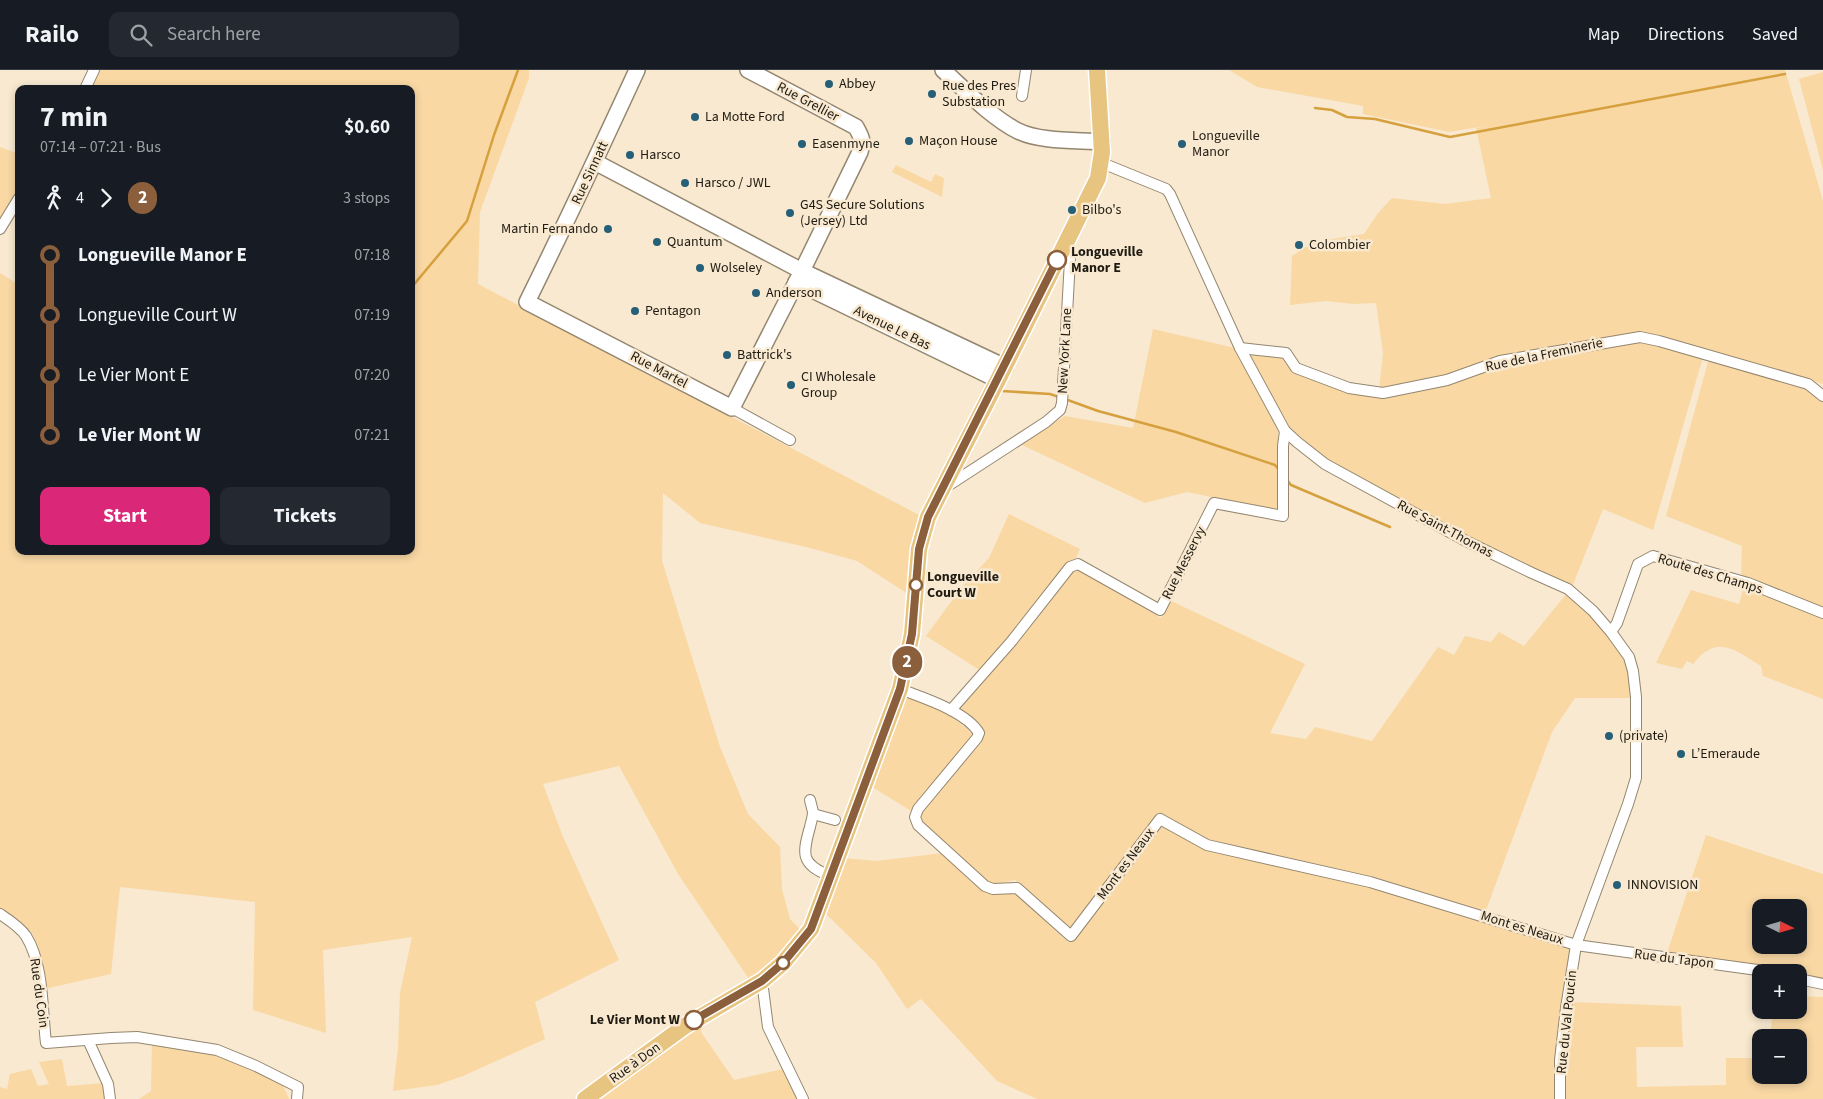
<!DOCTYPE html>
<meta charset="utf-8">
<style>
body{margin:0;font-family:"Source Sans 3",sans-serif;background:#242831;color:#f1f3f6;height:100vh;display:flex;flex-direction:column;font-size:19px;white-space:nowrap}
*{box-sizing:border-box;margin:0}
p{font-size:16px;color:#9ea1a6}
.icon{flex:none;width:28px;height:28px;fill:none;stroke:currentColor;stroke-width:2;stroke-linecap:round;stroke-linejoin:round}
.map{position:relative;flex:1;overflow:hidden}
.details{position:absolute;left:15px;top:15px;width:400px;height:470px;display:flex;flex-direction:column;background:#171b24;border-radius:10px;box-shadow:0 2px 8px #0003}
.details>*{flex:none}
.badge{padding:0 10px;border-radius:16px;font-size:18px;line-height:32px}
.needle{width:32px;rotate:95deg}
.tools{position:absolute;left:1752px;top:829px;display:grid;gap:10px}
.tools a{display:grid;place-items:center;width:55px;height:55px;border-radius:10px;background:#171b24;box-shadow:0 2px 8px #0003;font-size:25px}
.map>.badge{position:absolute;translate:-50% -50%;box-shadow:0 0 0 2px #fff}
.legs{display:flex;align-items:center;gap:8px;height:55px;padding:0 25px;font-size:16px}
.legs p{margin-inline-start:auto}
.headline{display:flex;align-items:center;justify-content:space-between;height:85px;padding:0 25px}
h1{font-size:28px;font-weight:700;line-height:38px}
.cta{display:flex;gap:10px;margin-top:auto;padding:10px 25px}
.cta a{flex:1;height:58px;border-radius:10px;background:#db2777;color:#fff;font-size:20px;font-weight:700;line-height:58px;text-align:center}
.cta a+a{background:#242831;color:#f1f3f6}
ul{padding:0 25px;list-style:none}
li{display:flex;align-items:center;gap:18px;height:60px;font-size:19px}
li i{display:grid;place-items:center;width:8px;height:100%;margin:0 6px;background:currentColor}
li i::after{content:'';width:12px;height:12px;margin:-6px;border:4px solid;border-radius:50%;background:#171b24}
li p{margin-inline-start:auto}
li:first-child i{background:linear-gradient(#0000 50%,currentColor 0)}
li:last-child i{background:linear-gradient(currentColor 50%,#0000 0)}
header{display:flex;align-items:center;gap:30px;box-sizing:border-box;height:70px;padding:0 25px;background:#171b24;border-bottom:1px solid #363941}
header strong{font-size:24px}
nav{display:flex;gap:28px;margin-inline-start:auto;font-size:18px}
.search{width:350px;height:45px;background:#242831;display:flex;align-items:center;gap:12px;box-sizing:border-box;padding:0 18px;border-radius:10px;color:#9ea1a6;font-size:19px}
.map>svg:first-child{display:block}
.green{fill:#f9d8a4;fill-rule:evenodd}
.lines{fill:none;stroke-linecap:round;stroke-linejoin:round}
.stream{stroke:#d5a03d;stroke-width:2.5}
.street-casing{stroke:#94866f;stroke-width:12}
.secondary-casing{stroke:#94866f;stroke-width:18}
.primary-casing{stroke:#fff;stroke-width:19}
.street{stroke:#fff;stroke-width:10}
.secondary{stroke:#fff;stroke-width:15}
.primary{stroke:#e7c47f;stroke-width:16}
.line-1-casing{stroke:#fff;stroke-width:11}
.line-1{stroke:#8b5e3c;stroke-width:8}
.poi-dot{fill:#255f78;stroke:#f8e9d0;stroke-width:2}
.stop-1-dot{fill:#fff;stroke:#8b5e3c;stroke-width:2.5}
.labels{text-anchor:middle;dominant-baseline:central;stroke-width:5;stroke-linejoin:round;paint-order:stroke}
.poi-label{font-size:14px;fill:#201b12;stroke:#f8e9d0;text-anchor:start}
.street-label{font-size:14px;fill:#201b12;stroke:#f8e9d0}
.stop-label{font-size:14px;font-weight:bold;fill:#201b12;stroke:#f8e9d0;text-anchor:start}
</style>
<header>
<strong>Railo</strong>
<div class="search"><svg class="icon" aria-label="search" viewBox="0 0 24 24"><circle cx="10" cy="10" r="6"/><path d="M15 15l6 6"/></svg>Search here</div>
<nav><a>Map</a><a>Directions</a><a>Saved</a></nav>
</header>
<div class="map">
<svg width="1823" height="1029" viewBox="0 0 1823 1029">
<rect width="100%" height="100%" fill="#f8e9d0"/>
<g class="green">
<polygon points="100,0 529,0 529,8 480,142 478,214 923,447 908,524 857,491 810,478 700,453 663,423 662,491 720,677 748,744 780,777 782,819 790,849 802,861 779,888 757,908 749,909 678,804 619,696 543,714 563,767 619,890 535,932 545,969 463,1006 437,1015 393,1021 398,978 400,923 412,867 323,880 326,963 253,940 255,832 120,817 111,904 44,919 38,877 32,863 0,840 0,203 19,215 19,481 411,481 411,19 91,19"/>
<polygon points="1229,0 1785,0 1823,131 1823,314 1654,264 1640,263 1448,308 1379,320 1383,283 1376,233 1353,234 1326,231 1290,235 1292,186 1309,175 1331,169 1364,164 1378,143 1392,128 1445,134 1491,128 1476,58 1491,55 1449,62 1363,44 1363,36 1257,17"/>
<polygon points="1823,2 1823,100 1799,9"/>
<polygon points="0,77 19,84 19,121 0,152"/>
<polygon points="896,95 931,112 935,104 944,108 942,127 892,102"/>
<polygon points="1153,259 1235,278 1278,359 1278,441 1187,422 1145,433 1020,374 1065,346 1133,358"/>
<polygon points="1639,272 1703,287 1653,460 1603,439 1572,517 1472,471 1324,388 1287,355 1247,281 1280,284 1293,300 1384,326 1498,296"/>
<polygon points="1709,288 1808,318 1823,329 1823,537 1741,508 1742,476 1666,446"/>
<polygon points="1009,444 1080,479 1076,488 1069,491 981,601 926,566 961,518 989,488"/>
<polygon points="1081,498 1161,548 1169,530 1305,594 1270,663 1306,669 1315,657 1372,671 1438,577 1454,585 1465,566 1491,572 1499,562 1524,576 1567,523 1592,546 1625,590 1631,616 1631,628 1575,628 1552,662 1485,843 1208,772 1159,742 1070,860 1015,810 1001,813 989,813 923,754 920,743 984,663 958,640 1027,559 1072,500"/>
<path d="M 1744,516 L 1823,546 L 1823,629 L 1763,606 L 1761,596 C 1735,580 1717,563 1693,594 L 1687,591 L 1682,599 L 1656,593 L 1691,520 L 1739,534 Z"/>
<polygon points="904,626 948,643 974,665 911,741 869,715"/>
<path d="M 1161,754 L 1206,777 L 1396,823 L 1571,877 L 1554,1001 L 1555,1029 L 1037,1029 L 997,1011 L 921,929 L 907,939 L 876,893 L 823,841 L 843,788 L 876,791 L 943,783 C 957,797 972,818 992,824 C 998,825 1005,821 1015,822 L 1069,873 Z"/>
<path d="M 1706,765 L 1823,804 L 1823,912 L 1799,905 L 1799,902 L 1790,902 L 1762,895 L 1666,886 ZM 1761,838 L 1799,838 L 1799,875 L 1761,875 Z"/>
<polygon points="1799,926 1823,927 1823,1029 1564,1029 1564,979 1570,932 1681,936 1683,977 1636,977 1637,1017 1726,1015 1726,988 1761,988 1761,1005 1799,1005 1799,968 1770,967 1773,940 1799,940"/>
<polygon points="702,951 701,962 734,1010 783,999 799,1029 600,1029 679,965"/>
<polygon points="152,973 217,985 252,999 283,1015 289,1029 139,1029 151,1021"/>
<polygon points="62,989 67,1016 105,1013 106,1029 0,1029 0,1017 7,1019 10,1004 31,999 38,1016 49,1014 39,992"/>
</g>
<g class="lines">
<g class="stream">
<polyline points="1315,38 1332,40 1347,47 1375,49 1450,67 1785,4"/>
<polyline points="411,218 467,151 494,65 518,0"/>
<polyline points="1002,321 1050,324 1059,327"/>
<polyline points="1065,329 1098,341 1176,362 1275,395 1279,400"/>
<polyline points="1287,410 1291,415 1390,457"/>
</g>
<defs>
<g id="street">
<polyline points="85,19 94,0"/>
<polyline points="1022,26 1026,0"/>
<polyline points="1102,93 1166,119 1170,124 1240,278 1285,361 1297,372 1325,394 1464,470 1532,503 1568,519 1593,541 1611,562 1629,587 1633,601 1636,627 1636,708 1628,734 1576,875 1566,938 1560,990 1560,1029"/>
<polyline points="0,159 19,128"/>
<polyline points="1240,278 1286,283 1296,298 1349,318 1383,323 1447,310 1500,291 1640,267 1659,271 1808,314 1823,326"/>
<polyline points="732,338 790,370"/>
<polyline points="946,417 1046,352 1060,340 1062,333 1070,190 1067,173"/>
<polyline points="1611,562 1617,553 1638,494 1653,486 1748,513 1823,543"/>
<path d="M 900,619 C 923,628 966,641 979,663 L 977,668 L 918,739 L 915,747 L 918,755 L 985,816 L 993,819 L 1017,818 L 1071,866 L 1160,749 L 1207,775 L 1370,812 L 1576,875 L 1772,902"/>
<polyline points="951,640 1011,572 1070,497 1078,494 1160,540 1214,433 1283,446 1283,376 1285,361"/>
<path d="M 810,730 C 811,734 812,738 813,742 C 813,747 811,752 810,757 C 802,785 801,794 830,806"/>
<polyline points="813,744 835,750"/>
<path d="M 0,844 C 9,850 20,857 26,866 C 44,895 42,940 46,973 L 111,968 L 137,967 L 217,980 L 256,996 L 298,1017 L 297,1029"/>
<polyline points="1799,909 1823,914"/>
<polyline points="762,911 768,957 803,1029"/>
<polyline points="88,970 108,1014 110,1029"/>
</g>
<g id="secondary">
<path d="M 748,0 L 856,57 C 861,66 864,71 860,82 L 802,201 L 1005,297"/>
<path d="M 943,0 C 965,20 992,48 1018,61 C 1040,72 1078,70 1102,72"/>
<path d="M 595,92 L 802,201 L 732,338 L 527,232 C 565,155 601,78 637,0"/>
<polyline points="796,212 998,310"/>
</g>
<polyline id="primary" points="585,1029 685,956 762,911 783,893 811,859 900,619 912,564 919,479 928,447 998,310 1098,108 1102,82 1097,0"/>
</defs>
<use href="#street" class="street-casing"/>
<use href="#secondary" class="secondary-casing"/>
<use href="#primary" class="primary-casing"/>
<use href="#street" class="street"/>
<use href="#secondary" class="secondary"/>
<use href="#primary" class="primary"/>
</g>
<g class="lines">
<defs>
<polyline id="line-1" points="694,950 762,911 783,893 811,859 900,619 912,564 919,479 928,447 1057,190"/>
</defs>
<use href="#line-1" class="line-1-casing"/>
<use href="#line-1" class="line-1"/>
</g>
<g class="poi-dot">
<circle cx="829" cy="14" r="5"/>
<circle cx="932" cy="24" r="5"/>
<circle cx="695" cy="47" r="5"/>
<circle cx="909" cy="71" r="5"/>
<circle cx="802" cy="74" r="5"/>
<circle cx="1182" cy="74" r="5"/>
<circle cx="630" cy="85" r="5"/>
<circle cx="685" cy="113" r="5"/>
<circle cx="1072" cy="140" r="5"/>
<circle cx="790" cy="143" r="5"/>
<circle cx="608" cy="159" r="5"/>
<circle cx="657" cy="172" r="5"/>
<circle cx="1299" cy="175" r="5"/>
<circle cx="700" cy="198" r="5"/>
<circle cx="756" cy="223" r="5"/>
<circle cx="635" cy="241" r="5"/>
<circle cx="727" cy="285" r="5"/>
<circle cx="791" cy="315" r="5"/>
<circle cx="1609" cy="666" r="5"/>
<circle cx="1681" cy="684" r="5"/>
<circle cx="1617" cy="815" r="5"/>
</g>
<g class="stop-1-dot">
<circle cx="1057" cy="190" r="9"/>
<circle cx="916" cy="515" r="6"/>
<circle cx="783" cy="893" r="6"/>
<circle cx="694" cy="950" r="9"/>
</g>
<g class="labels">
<g class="poi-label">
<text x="839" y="14">Abbey</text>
<text x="942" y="16">Rue des Pres<tspan x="942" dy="16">Substation</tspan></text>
<text x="705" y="47">La Motte Ford</text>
<text x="1192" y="66">Longueville<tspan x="1192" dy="16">Manor</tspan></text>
<text x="919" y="71">Maçon House</text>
<text x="812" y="74">Easenmyne</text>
<text x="640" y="85">Harsco</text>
<text x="695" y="113">Harsco / JWL</text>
<text x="800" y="135">G4S Secure Solutions<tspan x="800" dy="16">(Jersey) Ltd</tspan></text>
<text x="1082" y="140">Bilbo's</text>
<text x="598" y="159" text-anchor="end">Martin Fernando</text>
<text x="667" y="172">Quantum</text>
<text x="1309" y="175">Colombier</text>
<text x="710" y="198">Wolseley</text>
<text x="766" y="223">Anderson</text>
<text x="645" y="241">Pentagon</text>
<text x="737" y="285">Battrick's</text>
<text x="801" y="307">CI Wholesale<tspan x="801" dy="16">Group</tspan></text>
<text x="1619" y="666">(private)</text>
<text x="1691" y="684">L’Emeraude</text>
<text x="1627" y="815">INNOVISION</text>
</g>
<g class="street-label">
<text transform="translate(808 32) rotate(28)">Rue Grellier</text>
<text transform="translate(590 103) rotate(-65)">Rue Sinnatt</text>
<text transform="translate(892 258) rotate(26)">Avenue Le Bas</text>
<text transform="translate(1065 281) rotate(-87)">New York Lane</text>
<text transform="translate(1544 285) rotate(-12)">Rue de la Freminerie</text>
<text transform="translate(659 300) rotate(28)">Rue Martel</text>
<text transform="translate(1445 459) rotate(28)">Rue Saint-Thomas</text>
<text transform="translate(1184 493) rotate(-63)">Rue Messervy</text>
<text transform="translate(1710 504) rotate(17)">Route des Champs</text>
<text transform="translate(1126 794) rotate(-53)">Mont es Neaux</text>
<text transform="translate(1522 858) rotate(17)">Mont es Neaux</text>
<text transform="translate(1674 889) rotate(7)">Rue du Tapon</text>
<text transform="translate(39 923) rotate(82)">Rue du Coin</text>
<text transform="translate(1567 952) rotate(-84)">Rue du Val Poucin</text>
<text transform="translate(635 993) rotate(-36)">Rue à Don</text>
</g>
<g class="stop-label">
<text x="1071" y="182">Longueville<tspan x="1071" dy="16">Manor E</tspan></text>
<text x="927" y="507">Longueville<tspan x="927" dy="16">Court W</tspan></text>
<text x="680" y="950" text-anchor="end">Le Vier Mont W</text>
</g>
</g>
</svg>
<div class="tools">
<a><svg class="needle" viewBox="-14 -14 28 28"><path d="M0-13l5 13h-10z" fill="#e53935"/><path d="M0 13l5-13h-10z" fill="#9ea1a6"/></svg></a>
<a>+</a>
<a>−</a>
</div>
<b class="badge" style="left:907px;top:592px;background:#8b5e3c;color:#fff">2</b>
<section class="details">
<div class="headline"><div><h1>7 min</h1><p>07:14 – 07:21 · Bus</p></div><b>$0.60</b></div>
<div class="legs"><svg class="icon" aria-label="walk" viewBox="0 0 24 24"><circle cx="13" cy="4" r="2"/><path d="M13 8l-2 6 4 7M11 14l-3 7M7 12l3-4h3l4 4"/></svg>4<svg class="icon" aria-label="forward" viewBox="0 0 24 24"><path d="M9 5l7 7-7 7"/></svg><b class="badge" style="background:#8b5e3c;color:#fff">2</b><p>3 stops</p></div>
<ul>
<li><i style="color:#8b5e3c"></i><b>Longueville Manor E</b><p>07:18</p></li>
<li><i style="color:#8b5e3c"></i><span>Longueville Court W</span><p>07:19</p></li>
<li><i style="color:#8b5e3c"></i><span>Le Vier Mont E</span><p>07:20</p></li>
<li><i style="color:#8b5e3c"></i><b>Le Vier Mont W</b><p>07:21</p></li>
</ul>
<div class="cta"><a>Start</a><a>Tickets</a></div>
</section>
</div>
